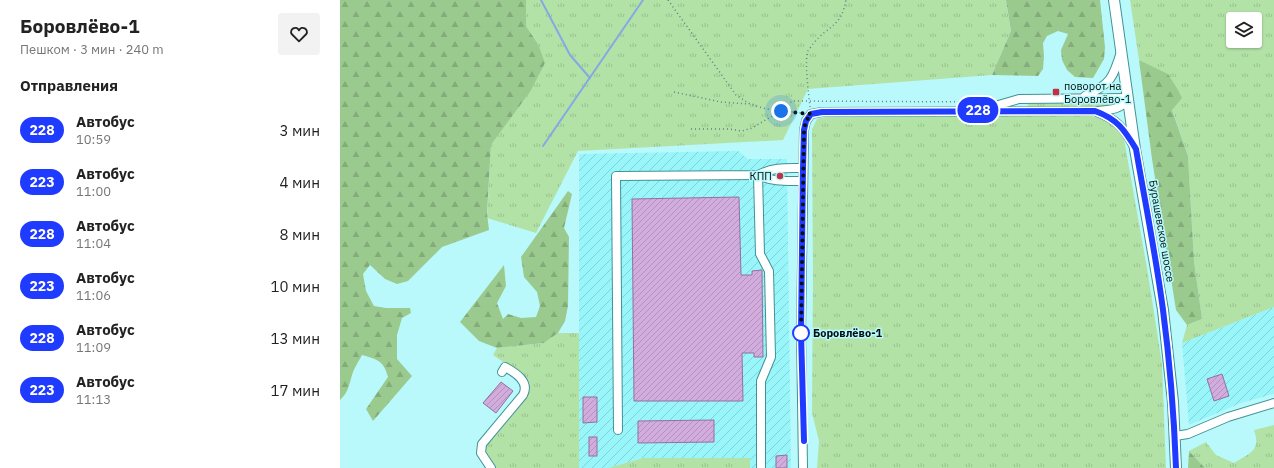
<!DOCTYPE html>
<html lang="ru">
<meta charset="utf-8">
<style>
body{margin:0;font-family:"IBM Plex Sans",sans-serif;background:#f2f2f2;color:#222;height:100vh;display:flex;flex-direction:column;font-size:15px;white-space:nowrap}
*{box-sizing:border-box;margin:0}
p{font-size:13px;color:#767676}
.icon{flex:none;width:22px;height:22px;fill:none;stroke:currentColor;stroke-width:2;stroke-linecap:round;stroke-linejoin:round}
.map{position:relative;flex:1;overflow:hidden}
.side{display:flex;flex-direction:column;background:#fff;width:340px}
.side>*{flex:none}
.badge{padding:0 8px;border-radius:13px;font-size:14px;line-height:26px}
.fabs{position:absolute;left:886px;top:12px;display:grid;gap:8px}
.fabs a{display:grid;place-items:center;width:36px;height:36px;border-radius:4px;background:#fff;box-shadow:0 1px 3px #0004;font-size:20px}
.you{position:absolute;width:20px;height:20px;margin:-10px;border:3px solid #fff;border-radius:50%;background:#1a73e8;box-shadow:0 0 0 6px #1a73e833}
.map>.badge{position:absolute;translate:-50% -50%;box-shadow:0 0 0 2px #fff}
h2{padding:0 20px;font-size:15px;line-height:36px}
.round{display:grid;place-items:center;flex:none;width:42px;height:42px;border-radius:4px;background:#f2f2f2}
.overview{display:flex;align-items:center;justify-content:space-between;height:68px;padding:0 20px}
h1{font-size:19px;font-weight:700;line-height:30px}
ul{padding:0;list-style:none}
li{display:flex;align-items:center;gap:12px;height:52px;padding:0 20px}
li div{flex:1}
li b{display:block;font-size:15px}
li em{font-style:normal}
li .badge{min-width:44px;font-weight:700;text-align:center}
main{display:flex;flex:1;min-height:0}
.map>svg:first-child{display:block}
.industrial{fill:url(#industrial-furrows)}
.grass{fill:url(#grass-tufts);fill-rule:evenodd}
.forest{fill:url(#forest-firs)}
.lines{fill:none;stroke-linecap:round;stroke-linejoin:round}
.stream{stroke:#84a9e4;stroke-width:2}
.building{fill:url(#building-hatch);stroke:#94709e}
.minor-casing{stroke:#409296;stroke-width:10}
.major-casing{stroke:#409296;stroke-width:12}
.path{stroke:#5c8385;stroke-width:1.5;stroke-dasharray:1 3;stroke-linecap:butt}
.minor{stroke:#fff;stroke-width:8}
.major{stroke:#fff;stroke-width:10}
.line-casing{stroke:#fff;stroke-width:9}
.line{stroke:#1f3bff;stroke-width:6}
.walk{stroke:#000f10;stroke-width:4;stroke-dasharray:0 7.2}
.poi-dot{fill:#c13143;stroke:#b9f9fb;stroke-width:1.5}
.stop-dot{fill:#fff;stroke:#1f3bff;stroke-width:2}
.labels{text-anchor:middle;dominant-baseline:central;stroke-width:3;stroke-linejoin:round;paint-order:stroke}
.poi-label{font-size:11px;fill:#000f10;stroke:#b9f9fb;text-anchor:start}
.street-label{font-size:11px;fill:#000f10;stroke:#b9f9fb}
.stop-label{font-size:11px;font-weight:bold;fill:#000f10;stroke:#b9f9fb;text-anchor:start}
</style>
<main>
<section class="side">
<div class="overview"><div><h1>Боровлёво-1</h1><p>Пешком · 3 мин · 240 m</p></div><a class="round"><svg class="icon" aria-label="heart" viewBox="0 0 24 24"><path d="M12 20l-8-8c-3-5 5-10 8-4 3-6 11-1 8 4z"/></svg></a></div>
<h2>Отправления</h2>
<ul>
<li><span class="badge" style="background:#1f3bff;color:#fff">228</span><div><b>Автобус</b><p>10:59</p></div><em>3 мин</em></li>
<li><span class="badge" style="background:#1f3bff;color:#fff">223</span><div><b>Автобус</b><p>11:00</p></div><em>4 мин</em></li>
<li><span class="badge" style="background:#1f3bff;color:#fff">228</span><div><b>Автобус</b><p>11:04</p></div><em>8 мин</em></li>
<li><span class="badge" style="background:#1f3bff;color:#fff">223</span><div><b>Автобус</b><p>11:06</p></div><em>10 мин</em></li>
<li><span class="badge" style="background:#1f3bff;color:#fff">228</span><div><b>Автобус</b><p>11:09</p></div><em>13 мин</em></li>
<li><span class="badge" style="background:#1f3bff;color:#fff">223</span><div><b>Автобус</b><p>11:13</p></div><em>17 мин</em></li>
</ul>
</section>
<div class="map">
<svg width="934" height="468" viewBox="0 0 934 468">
<defs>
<pattern id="industrial-furrows" width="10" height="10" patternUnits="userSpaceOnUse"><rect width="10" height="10" fill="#98f6fa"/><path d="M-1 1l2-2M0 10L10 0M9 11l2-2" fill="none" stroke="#81d2d5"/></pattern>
<pattern id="grass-tufts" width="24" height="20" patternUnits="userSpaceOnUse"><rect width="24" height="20" fill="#b3e2a7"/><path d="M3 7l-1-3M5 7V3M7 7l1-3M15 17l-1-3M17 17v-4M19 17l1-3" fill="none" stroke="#98c18f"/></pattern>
<pattern id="forest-firs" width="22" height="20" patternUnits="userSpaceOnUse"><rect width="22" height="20" fill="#9bca8f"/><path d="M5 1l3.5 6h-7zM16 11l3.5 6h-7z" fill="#84ac7a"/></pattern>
<pattern id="building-hatch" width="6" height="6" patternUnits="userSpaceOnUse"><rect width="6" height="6" fill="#d2acdc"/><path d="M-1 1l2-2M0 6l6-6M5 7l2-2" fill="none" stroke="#b293bc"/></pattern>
</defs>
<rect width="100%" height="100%" fill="#b9f9fb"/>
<g class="industrial">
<polygon points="398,151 408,159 447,159 451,468 410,468 410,458 303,458 268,468 239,468 239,154"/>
<polygon points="934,307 934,394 901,403 849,425 842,343"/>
</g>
<g class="grass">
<polygon points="186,0 666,0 671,31 652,75 468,89 443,140 238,151 196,233 147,218 151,145 190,92 198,44 186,26"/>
<path d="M 790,0 L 934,0 L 934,307 L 842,343 L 847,325 L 862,319 L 854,261 L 848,156 L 832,109 L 813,68 L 799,60 ZM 893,19 L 915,19 L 915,41 L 893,41 Z"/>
<polygon points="772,102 776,103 776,105 773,107 689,107 687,105 689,104"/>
<polygon points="490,116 752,116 767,121 778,129 784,139 808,274 822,364 826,468 477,468 479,441 472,413 473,276 472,129 477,119"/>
<polygon points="218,333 239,333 239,468 154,468 146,455 145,445 187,395 190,384 184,376 153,355 157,348 204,343"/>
<path d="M 934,425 L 934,468 L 865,468 L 849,451 L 866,442 L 876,455 L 894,463 C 910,453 921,451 914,430 Z"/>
<polygon points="303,458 410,458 410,468 268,468"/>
</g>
<g class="forest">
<path d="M 0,0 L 186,0 L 186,26 L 198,44 L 205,63 L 190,92 L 151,145 L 147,213 L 149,230 L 102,247 L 68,281 L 57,284 L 45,279 L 30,265 L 23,274 L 26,291 L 34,306 L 46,308 L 70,308 L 71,313 L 62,318 L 57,335 L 57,359 L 72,376 L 33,421 L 26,409 L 48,377 C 44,361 37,359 22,355 C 19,361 14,368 12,375 C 9,385 8,393 0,400 Z"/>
<polygon points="666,0 760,0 765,47 764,59 753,78 735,77 727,70 722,60 721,50 728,34 718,31 707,36 703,43 704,56 703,69 698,76 652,75 671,31"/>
<polygon points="799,60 828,74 838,90 842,98 832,110 848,156 854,261 862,319 847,325 836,310 812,159"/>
<polygon points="228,191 232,194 224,228 229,237 228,306 225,321 218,333 204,343 157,348 139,341 120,322 164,265 166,286 157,303 163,319 168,314 181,318 196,317 200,306 197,292 184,277 181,257"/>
<polygon points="849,451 865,468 848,468"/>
</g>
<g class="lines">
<g class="stream">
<polyline points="201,0 230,55 250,78"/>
<polyline points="203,146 303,0"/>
</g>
</g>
<g class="building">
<polygon points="399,197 401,275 412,275 412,271 422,270 423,357 414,357 414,353 402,353 403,401 294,401 292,199"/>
<polygon points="882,374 889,396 874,401 867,379"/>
<polygon points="161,382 173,391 156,413 143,403"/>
<polygon points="243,397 257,397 257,422 243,423"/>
<polygon points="374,420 374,442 298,443 298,421"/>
<rect x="249" y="437" width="8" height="19"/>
<polygon points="447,455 447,468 436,468 436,456"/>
</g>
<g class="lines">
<defs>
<g id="minor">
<path d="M 745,96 C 771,84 773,78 781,52"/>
<path d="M 757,112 C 776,119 784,128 793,145"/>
<polyline points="418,175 420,254 429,271 431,357 421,381 421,468"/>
<path d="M 418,175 C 432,182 446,181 462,181"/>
<path d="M 278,430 L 276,176 L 418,175 C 433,167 446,168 463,168"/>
<polyline points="835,436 848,434 888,417 934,403"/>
<path d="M 151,468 L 141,453 L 142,444 L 183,395 C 190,382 176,373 165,367 L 162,372"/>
<path d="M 463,468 L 461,333 L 464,130 L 466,121 L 471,114 L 482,112 L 755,111 C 767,110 781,111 788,98 L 679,99 L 641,110"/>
</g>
<polyline id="major" points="774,0 795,149 823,310 833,402 836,468"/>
</defs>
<use href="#minor" class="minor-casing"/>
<use href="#major" class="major-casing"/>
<g class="path">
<polyline points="328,0 396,95 410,104 426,109 462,113"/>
<polyline points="334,92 381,102 409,104"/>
<path d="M 470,107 C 469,96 464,61 468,51 C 469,49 472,46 473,44 C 488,25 501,28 506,0"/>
<polyline points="351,129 389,129 402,131 412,128 441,111 452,101 642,102"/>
</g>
<use href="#minor" class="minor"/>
<use href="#major" class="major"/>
</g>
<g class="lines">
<defs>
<path id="line" d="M 464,441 L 461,333 L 463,168 L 464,130 L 466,121 L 471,114 L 482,112 L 755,111 C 777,119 784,129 796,149 C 805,202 816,256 823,310 C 830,363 834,415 836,468"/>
</defs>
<use href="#line" class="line-casing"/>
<use href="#line" class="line"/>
<polyline class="walk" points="441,111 471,114 466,121 464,130 461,333"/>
</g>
<g class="poi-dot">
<rect x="712" y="88" width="8" height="8" rx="2"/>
<circle cx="440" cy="176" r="4"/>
</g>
<circle class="stop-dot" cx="461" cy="333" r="8"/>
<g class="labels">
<g class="poi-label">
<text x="724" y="86">поворот на<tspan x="724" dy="13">Боровлёво-1</tspan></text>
<text x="432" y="176" text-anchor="end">КПП</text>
</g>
<g class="street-label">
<text transform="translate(822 231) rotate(80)">Бурашевское шоссе</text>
</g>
<g class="stop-label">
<text x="473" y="333">Боровлёво-1</text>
</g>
</g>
</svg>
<div class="fabs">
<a><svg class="icon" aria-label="layers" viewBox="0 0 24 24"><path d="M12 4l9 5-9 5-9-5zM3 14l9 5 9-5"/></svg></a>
</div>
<div class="you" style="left:441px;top:111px"></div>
<b class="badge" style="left:638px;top:110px;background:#1f3bff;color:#fff">228</b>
</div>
</main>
